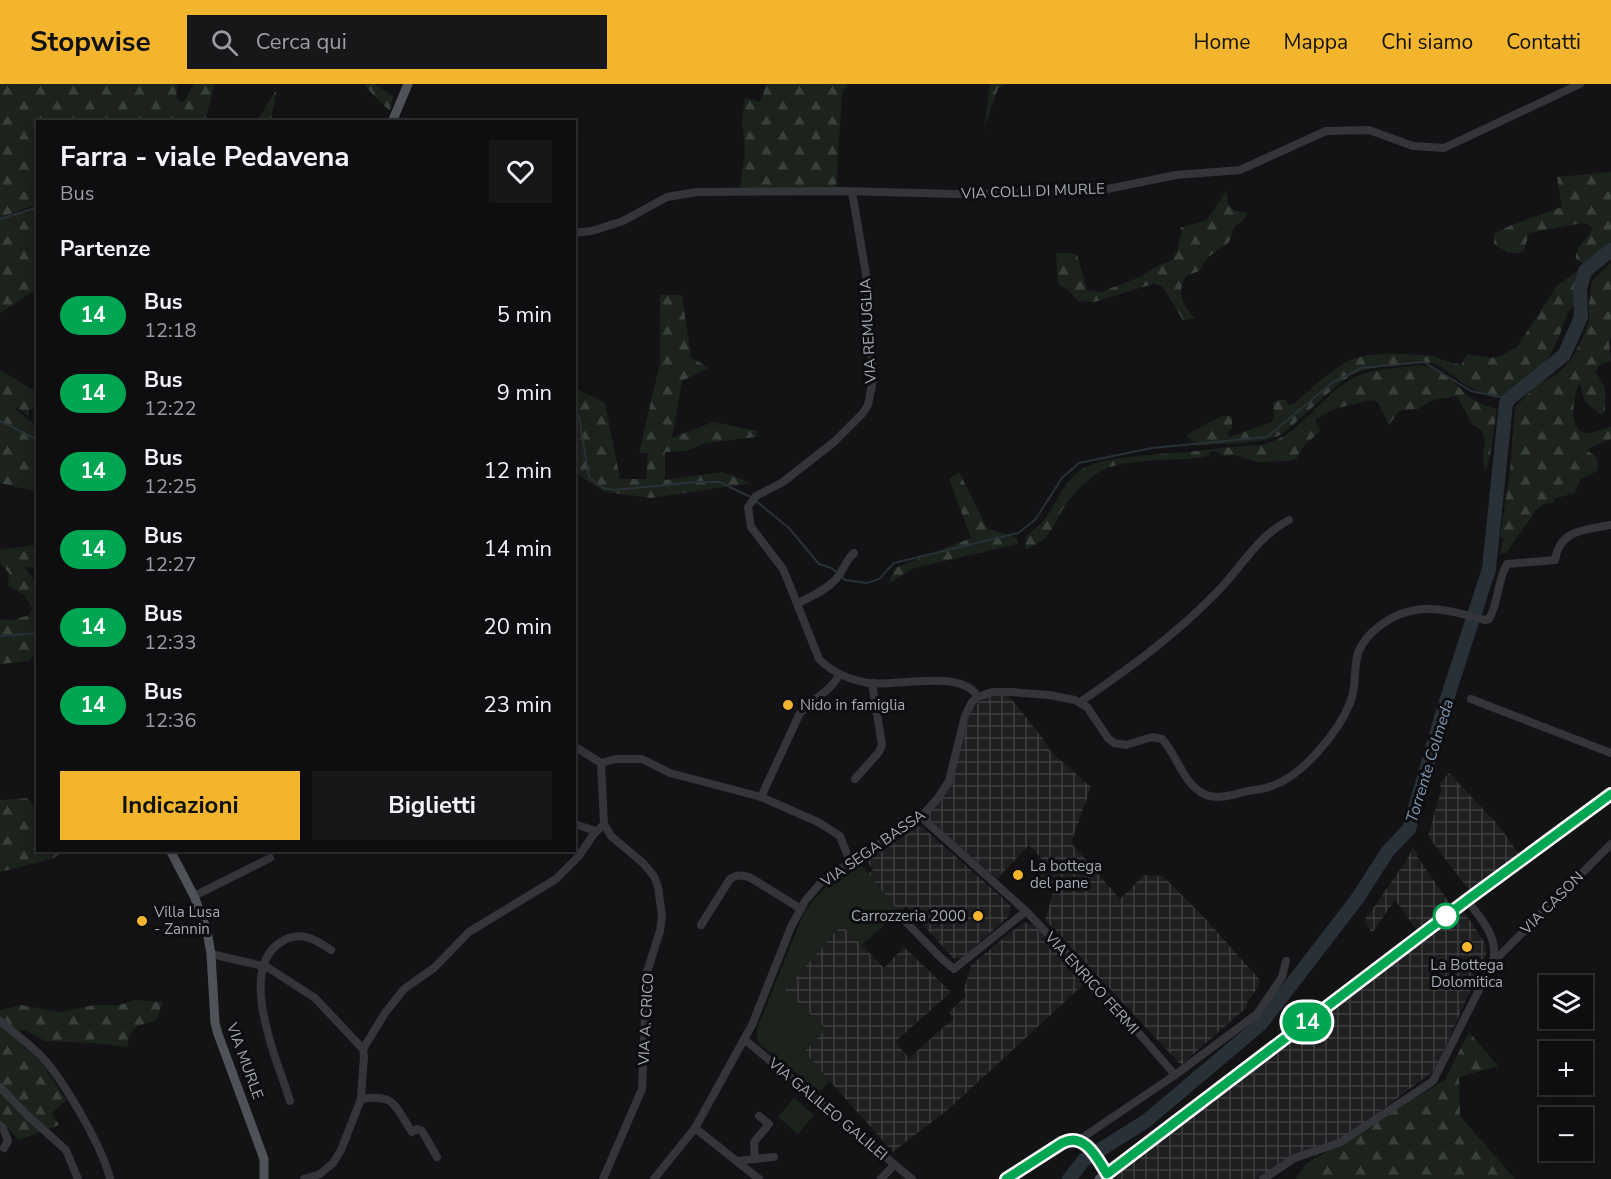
<!DOCTYPE html>
<html lang="it">
<meta charset="utf-8">
<style>
body{margin:0;font-family:"Nunito Sans",sans-serif;background:#171719;color:#f1f3f6;height:100vh;display:flex;flex-direction:column;font-size:22px;white-space:nowrap}
*{box-sizing:border-box;margin:0}
p{font-size:20px;color:#9b9c9f}
.icon{flex:none;width:33px;height:33px;fill:none;stroke:currentColor;stroke-width:2;stroke-linecap:round;stroke-linejoin:round}
.map{position:relative;flex:1;overflow:hidden}
.sheet{position:absolute;left:36px;top:36px;width:540px;height:732px;display:flex;flex-direction:column;background:#0e0e10;border-radius:0px;box-shadow:0 3px 15px #0003,0 0 0 2px #2e2e30}
.sheet>*{flex:none}
.badge{padding:0 12px;border-radius:20px;font-size:21px;line-height:39px}
.tools{position:absolute;left:1539px;top:891px;display:grid;gap:12px}
.tools a{display:grid;place-items:center;width:54px;height:54px;border-radius:0px;background:#0e0e10;box-shadow:0 3px 15px #0003,0 0 0 2px #2e2e30;font-size:30px}
.map>.badge{position:absolute;translate:-50% -50%;box-shadow:0 0 0 3px #fff}
h2{padding:0 24px;font-size:22px;line-height:54px}
.round{display:grid;place-items:center;flex:none;width:63px;height:63px;border-radius:0px;background:#171719}
.headline{display:flex;align-items:center;justify-content:space-between;height:102px;padding:0 24px}
h1{font-size:28px;font-weight:700;line-height:45px}
.action{display:flex;gap:12px;margin-top:auto;padding:12px 24px}
.action a{flex:1;height:69px;border-radius:0px;background:#f3b52d;color:#111;font-size:24px;font-weight:700;line-height:69px;text-align:center}
.action a+a{background:#171719;color:#f1f3f6}
ul{padding:0;list-style:none}
li{display:flex;align-items:center;gap:18px;height:78px;padding:0 24px}
li div{flex:1}
li b{display:block;font-size:22px}
li em{font-style:normal}
li .badge{min-width:66px;font-weight:700;text-align:center}
header{display:flex;align-items:center;gap:36px;box-sizing:border-box;height:84px;padding:0 30px;background:#f3b52d;color:#111}
header strong{font-size:28px}
nav{display:flex;gap:33px;margin-inline-start:auto;font-size:21px}
.search{width:420px;height:54px;background:#171719;display:flex;align-items:center;gap:15px;box-sizing:border-box;padding:0 21px;border-radius:0px;color:#9b9c9f;font-size:22px}
.map>svg:first-child{display:block}
.industrial{fill:url(#industrial-grid)}
.forest{fill:url(#forest-firs)}
.green{fill:#1b231c}
.lines{fill:none;stroke-linecap:round;stroke-linejoin:round}
.stream{stroke:#293138;stroke-width:2}
.river{stroke:#293138;stroke-width:14}
.minor{stroke:#34353a;stroke-width:8}
.major{stroke:#505259;stroke-width:9}
.line-casing{stroke:#fff;stroke-width:14}
.line{stroke:#00a651;stroke-width:9}
.poi-dot{fill:#f3b52d;stroke:#0e0e10;stroke-width:2}
.stop-dot{fill:#fff;stroke:#00a651;stroke-width:3}
.labels{text-anchor:middle;dominant-baseline:central;stroke-width:6;stroke-linejoin:round;paint-order:stroke}
.street-label{font-size:15px;fill:#a4a9b5;stroke:#0e0e10}
.poi-label{font-size:15px;fill:#a4a9b5;stroke:#0e0e10;text-anchor:start}
.water-label{font-size:16px;font-style:italic;fill:#7b96b1;stroke:#0e0e10}
</style>
<header>
<strong>Stopwise</strong>
<div class="search"><svg class="icon" aria-label="search" viewBox="0 0 24 24"><circle cx="10" cy="10" r="6"/><path d="M15 15l6 6"/></svg>Cerca qui</div>
<nav><a>Home</a><a>Mappa</a><a>Chi siamo</a><a>Contatti</a></nav>
</header>
<div class="map">
<svg width="1611" height="1095" viewBox="0 0 1611 1095">
<defs>
<pattern id="industrial-grid" width="8" height="8" patternUnits="userSpaceOnUse" patternTransform="scale(1.5)"><rect width="8" height="8" fill="#1f1f22"/><path d="M0 4h8M4 0v8" fill="none" stroke="#3d3d40"/></pattern>
<pattern id="forest-firs" width="22" height="20" patternUnits="userSpaceOnUse" patternTransform="scale(1.5)"><rect width="22" height="20" fill="#1b231c"/><path d="M5 1l3.5 6h-7zM16 11l3.5 6h-7z" fill="#39403b"/></pattern>
</defs>
<rect width="100%" height="100%" fill="#131315"/>
<g class="industrial">
<polygon points="999,611 1009,612 1044,656 1051,668 1091,703 1071,759 1120,815 1144,791 1163,792 1201,830 1260,896 1258,903 1247,918 1247,923 1181,981 1045,836 1054,806 1037,790 1044,781 1042,775 1029,761 997,795 927,733 927,730 945,710 971,628 979,618 987,613"/>
<polygon points="1449,689 1500,743 1519,770 1472,806 1469,806 1428,752 1441,706 1440,699"/>
<polygon points="920,741 1007,818 1011,823 1009,832 963,873 958,875 953,874 906,822 899,828 868,790 873,786 866,776"/>
<polygon points="1413,763 1418,772 1418,774 1451,821 1417,846 1395,816 1372,849 1364,837 1406,777"/>
<polygon points="1460,827 1465,829 1486,861 1486,871 1435,986 1334,1061 1256,1095 1112,1095 1118,1090 1116,1087"/>
<polygon points="1025,838 1034,841 1084,900 951,1023 893,1068 804,968 785,906 842,840 884,884 904,863 951,908 895,958 909,974 954,934 949,928 966,912 964,906 971,881 1016,844"/>
</g>
<g class="forest">
<polygon points="0,0 178,0 176,12 180,18 184,17 194,0 215,0 205,37 38,38 37,120 0,134"/>
<polygon points="364,0 375,0 393,12 390,27 374,12"/>
<polygon points="767,0 849,0 842,9 836,104 740,105 745,69 742,36 745,14 760,18"/>
<polygon points="990,0 1009,0 998,4 984,45"/>
<polygon points="277,5 271,37 239,37 249,34 258,35"/>
<path d="M 1611,88 L 1611,171 L 1597,185 L 1589,184 L 1576,175 C 1575,161 1587,157 1592,145 L 1591,142 L 1582,139 L 1529,149 L 1524,167 C 1513,173 1504,166 1494,160 L 1494,150 L 1509,142 L 1562,123 L 1557,93 Z"/>
<path d="M 1227,106 L 1228,119 L 1233,126 L 1248,129 L 1243,136 L 1234,143 L 1229,158 L 1208,173 L 1199,187 C 1195,189 1188,190 1186,193 C 1175,206 1184,225 1195,234 L 1183,236 L 1162,202 L 1153,200 L 1094,218 L 1078,217 L 1067,205 L 1058,200 L 1056,169 L 1071,169 L 1077,171 L 1087,206 L 1101,208 L 1140,193 L 1159,181 L 1172,176 L 1177,167 L 1182,147 L 1180,144 L 1207,136 Z"/>
<polygon points="37,123 37,205 0,229 0,136"/>
<path d="M 1611,179 L 1611,252 L 1609,258 L 1611,277 L 1601,280 L 1595,287 L 1605,303 L 1605,328 L 1600,330 C 1596,325 1587,321 1584,315 C 1582,309 1583,306 1579,300 C 1573,312 1567,349 1588,349 C 1596,349 1603,344 1611,343 L 1611,355 L 1589,364 L 1588,367 C 1597,373 1600,376 1597,387 L 1581,395 L 1574,409 L 1554,415 L 1554,419 L 1544,420 L 1537,425 L 1506,469 L 1500,470 L 1503,455 L 1500,452 L 1510,388 L 1515,323 L 1538,300 L 1556,291 L 1572,275 L 1585,249 L 1589,235 L 1589,219 L 1592,197 Z"/>
<path d="M 1580,185 L 1587,188 L 1584,195 L 1583,213 L 1568,228 L 1558,255 L 1548,275 L 1533,293 L 1533,299 L 1512,315 L 1477,307 L 1465,301 L 1440,282 L 1433,279 L 1422,278 L 1383,282 L 1364,286 L 1350,292 L 1335,303 L 1284,349 C 1260,362 1225,358 1198,362 L 1186,351 L 1222,332 L 1232,332 L 1232,344 L 1227,349 L 1230,353 L 1271,338 L 1274,333 L 1273,319 L 1279,316 L 1286,316 L 1288,321 L 1293,320 C 1311,306 1327,288 1348,277 C 1367,267 1412,270 1435,272 L 1442,276 L 1461,281 L 1467,270 L 1491,274 L 1501,272 L 1517,263 L 1557,202 Z"/>
<polygon points="660,211 682,211 691,273 709,284 682,297 672,354 713,338 758,347 756,353 706,359 686,367 665,368 665,396 723,388 751,399 651,414 605,408 575,389 575,304 605,319 620,395 646,395 648,369 639,369 660,279"/>
<path d="M 1422,281 C 1442,284 1452,296 1466,310 C 1475,318 1485,322 1497,325 L 1490,372 L 1485,388 L 1483,370 L 1485,357 L 1481,346 L 1472,340 L 1457,312 L 1433,316 L 1418,325 L 1402,326 L 1398,328 L 1389,341 L 1378,318 L 1371,316 L 1334,325 L 1316,335 L 1316,340 L 1320,347 L 1303,363 L 1296,375 L 1289,377 L 1257,378 L 1233,371 L 1225,372 L 1216,367 L 1210,369 L 1209,372 L 1199,374 C 1175,376 1123,375 1103,386 C 1088,394 1073,409 1064,423 C 1051,444 1051,457 1025,465 L 1026,452 C 1055,435 1057,402 1081,386 C 1101,372 1163,370 1188,368 C 1213,365 1237,362 1261,361 C 1299,353 1318,315 1350,296 C 1370,284 1398,284 1422,281 Z"/>
<polygon points="0,286 37,308 37,324 29,326 29,333 17,323 15,325 37,342 37,408 0,399"/>
<polygon points="959,388 987,444 1017,454 1018,460 914,484 888,500 895,484 971,454 949,395"/>
<polygon points="37,461 37,484 25,483 37,500 37,567 29,577 0,580 0,535 12,536 29,531 32,524 24,511 8,502 9,489 0,479 0,466"/>
<polygon points="27,714 37,726 38,766 64,767 52,775 0,788 0,716"/>
<polygon points="135,916 163,918 156,936 138,942 129,951 128,963 94,959 45,957 25,946 16,947 0,933 0,926 21,921 60,928 95,921 119,921"/>
<polygon points="0,940 40,977 66,1016 52,1029 59,1041 19,1056 0,1036"/>
<polygon points="1469,948 1498,982 1459,993 1460,1032 1515,1095 1296,1095 1306,1080 1445,996"/>
</g>
<g class="green">
<path d="M 860,779 L 899,828 L 862,861 L 841,841 L 785,906 L 826,945 L 804,968 L 830,997 L 819,1008 L 761,961 L 757,955 L 757,945 L 803,831 C 819,806 835,795 860,779 Z"/>
<polygon points="794,1014 814,1031 798,1050 778,1033"/>
</g>
<g class="lines">
<g class="stream">
<polyline points="0,135 38,123"/>
<polyline points="574,332 579,332 589,393 603,404 614,406 697,398 719,398 751,413"/>
<polyline points="0,337 38,356"/>
<polyline points="756,417 789,444 819,480 831,484 838,489"/>
<polyline points="842,493 845,496 867,499 879,495 894,479 1018,449 1035,436 1062,394 1079,379 1152,364 1267,353 1332,299 1361,284 1424,278 1471,307 1509,315"/>
<polyline points="0,552 38,549"/>
</g>
<polyline class="river" points="1069,1095 1084,1076 1146,1037 1261,940 1357,815 1388,767 1409,745 1443,627 1489,485 1506,319 1509,315 1564,271 1581,233 1580,204 1585,187 1611,166"/>
<g class="minor">
<path d="M 852,108 L 867,196 L 873,296 L 868,321 L 863,329 L 834,358 L 783,398 L 756,412 L 748,423 L 751,443 L 783,485 L 788,497 L 819,575 C 833,589 848,595 868,599 C 896,603 962,584 978,613"/>
<polyline points="574,149 592,147 623,137 667,113 697,108 842,107 956,110 1093,108 1176,91 1240,86 1326,47 1369,46 1413,62 1444,64 1580,0"/>
<path d="M 798,519 C 810,513 825,507 835,496 C 843,488 845,477 854,469"/>
<polyline points="1471,615 1611,669"/>
<path d="M 1080,618 C 1127,586 1174,552 1214,511 C 1240,486 1256,453 1289,436"/>
<polyline points="574,662 601,679"/>
<polyline points="601,679 604,740 611,752 643,779 654,792 658,803 662,832 660,847 647,888 642,1005 603,1095"/>
<polyline points="601,679 616,675 642,675 670,689 761,713 818,738 840,752 850,778"/>
<polyline points="855,695 879,668 882,661 872,599"/>
<path d="M 761,713 L 799,631 C 810,615 830,609 839,591"/>
<polyline points="921,733 1026,827 1112,918 1175,991"/>
<polyline points="574,740 596,747"/>
<polyline points="194,812 270,774"/>
<polyline points="907,839 941,874 954,885 1026,827"/>
<path d="M 701,841 L 730,795 C 737,790 743,791 751,794 L 801,825"/>
<polyline points="211,870 267,883 315,914 363,965"/>
<polyline points="1494,877 1611,760"/>
<path d="M 0,937 C 14,949 30,960 42,973 C 64,997 103,1064 110,1095"/>
<polyline points="744,955 912,1095"/>
<polyline points="0,1003 27,1031 66,1066 78,1095"/>
<path d="M 361,1015 C 396,1009 395,1023 412,1048 L 417,1045 L 422,1047 L 437,1073"/>
<path d="M 290,1017 C 278,978 236,886 281,858 C 300,846 315,855 331,866"/>
<polyline points="0,1041 3,1044 8,1057 4,1064"/>
<polyline points="695,1044 759,1095"/>
<polyline points="1079,1056 1175,991 1257,930 1282,893 1286,877"/>
<polyline points="755,1075 754,1058 769,1040 759,1032"/>
<polyline points="737,1077 774,1073"/>
<polyline points="304,1095 320,1090 333,1079 341,1066 361,1015 364,972 363,965 385,929 404,905 434,884 469,848 556,795 579,772 593,751 604,740"/>
<path d="M 654,1095 L 695,1044 L 752,941 L 791,843 L 805,817 L 823,796 L 921,733 L 938,714 L 949,697 L 965,632 L 972,618 L 978,613 L 992,608 L 1011,608 L 1049,611 L 1075,616 L 1087,623 L 1108,654 L 1114,659 L 1126,661 L 1152,653 L 1162,655 C 1176,670 1182,695 1199,707 C 1213,718 1232,711 1247,707 C 1256,706 1266,705 1274,701 C 1303,691 1339,647 1350,619 C 1357,603 1353,586 1358,569 C 1362,559 1368,551 1377,544 C 1412,515 1445,525 1485,536 L 1489,535 C 1499,518 1497,497 1507,480 L 1555,476 C 1560,445 1585,446 1611,441"/>
<polyline points="881,1095 894,1081"/>
<path d="M 1006,1095 L 1062,1059 C 1084,1047 1097,1074 1107,1090"/>
<path d="M 1263,1095 L 1295,1074 L 1341,1058 L 1433,997 L 1493,878 C 1499,853 1481,835 1467,816"/>
</g>
<g class="major">
<polyline points="392,38 408,0"/>
<polyline points="170,766 194,812 207,847 211,870 215,939 218,950 264,1075 264,1095"/>
<polyline points="1099,1095 1467,816 1611,710"/>
</g>
</g>
<g class="lines">
<defs>
<path id="line" d="M 1006,1095 L 1062,1059 C 1084,1047 1097,1074 1107,1090 L 1467,816 L 1611,710"/>
</defs>
<use href="#line" class="line-casing"/>
<use href="#line" class="line"/>
</g>
<g class="poi-dot">
<circle cx="788" cy="621" r="6"/>
<circle cx="1018" cy="791" r="6"/>
<circle cx="978" cy="832" r="6"/>
<circle cx="142" cy="837" r="6"/>
<circle cx="1467" cy="863" r="6"/>
</g>
<circle class="stop-dot" cx="1446" cy="832" r="12"/>
<g class="labels">
<g class="street-label">
<text transform="translate(1033 107) rotate(-2)">VIA COLLI DI MURLE</text>
<text transform="translate(868 247) rotate(-93)">VIA REMUGLIA</text>
<text transform="translate(873 764) rotate(-35)">VIA SEGA BASSA</text>
<text transform="translate(1552 819) rotate(-45)">VIA CASON</text>
<text transform="translate(1092 899) rotate(48)">VIA ENRICO FERMI</text>
<text transform="translate(646 935) rotate(-87)">VIA A. CRICO</text>
<text transform="translate(245 977) rotate(70)">VIA MURLE</text>
<text transform="translate(828 1025) rotate(40)">VIA GALILEO GALILEI</text>
</g>
<g class="poi-label">
<text x="800" y="621">Nido in famiglia</text>
<text x="1030" y="782">La bottega<tspan x="1030" dy="17">del pane</tspan></text>
<text x="154" y="828">Villa Lusa<tspan x="154" dy="17">- Zannin</tspan></text>
<text x="966" y="832" text-anchor="end">Carrozzeria 2000</text>
<text x="1467" y="881" text-anchor="middle">La Bottega<tspan x="1467" dy="17">Dolomitica</tspan></text>
</g>
<g class="water-label">
<text transform="translate(1430 677) rotate(-73)">Torrente Colmeda</text>
</g>
</g>
</svg>
<div class="tools">
<a><svg class="icon" aria-label="layers" viewBox="0 0 24 24"><path d="M12 4l9 5-9 5-9-5zM3 14l9 5 9-5"/></svg></a>
<a>+</a>
<a>−</a>
</div>
<b class="badge" style="left:1307px;top:938px;background:#00a651;color:#fff">14</b>
<section class="sheet">
<div class="headline"><div><h1>Farra - viale Pedavena</h1><p>Bus</p></div><a class="round"><svg class="icon" aria-label="heart" viewBox="0 0 24 24"><path d="M12 20l-8-8c-3-5 5-10 8-4 3-6 11-1 8 4z"/></svg></a></div>
<h2>Partenze</h2>
<ul>
<li><span class="badge" style="background:#00a651;color:#fff">14</span><div><b>Bus</b><p>12:18</p></div><em>5 min</em></li>
<li><span class="badge" style="background:#00a651;color:#fff">14</span><div><b>Bus</b><p>12:22</p></div><em>9 min</em></li>
<li><span class="badge" style="background:#00a651;color:#fff">14</span><div><b>Bus</b><p>12:25</p></div><em>12 min</em></li>
<li><span class="badge" style="background:#00a651;color:#fff">14</span><div><b>Bus</b><p>12:27</p></div><em>14 min</em></li>
<li><span class="badge" style="background:#00a651;color:#fff">14</span><div><b>Bus</b><p>12:33</p></div><em>20 min</em></li>
<li><span class="badge" style="background:#00a651;color:#fff">14</span><div><b>Bus</b><p>12:36</p></div><em>23 min</em></li>
</ul>
<div class="action"><a>Indicazioni</a><a>Biglietti</a></div>
</section>
</div>
